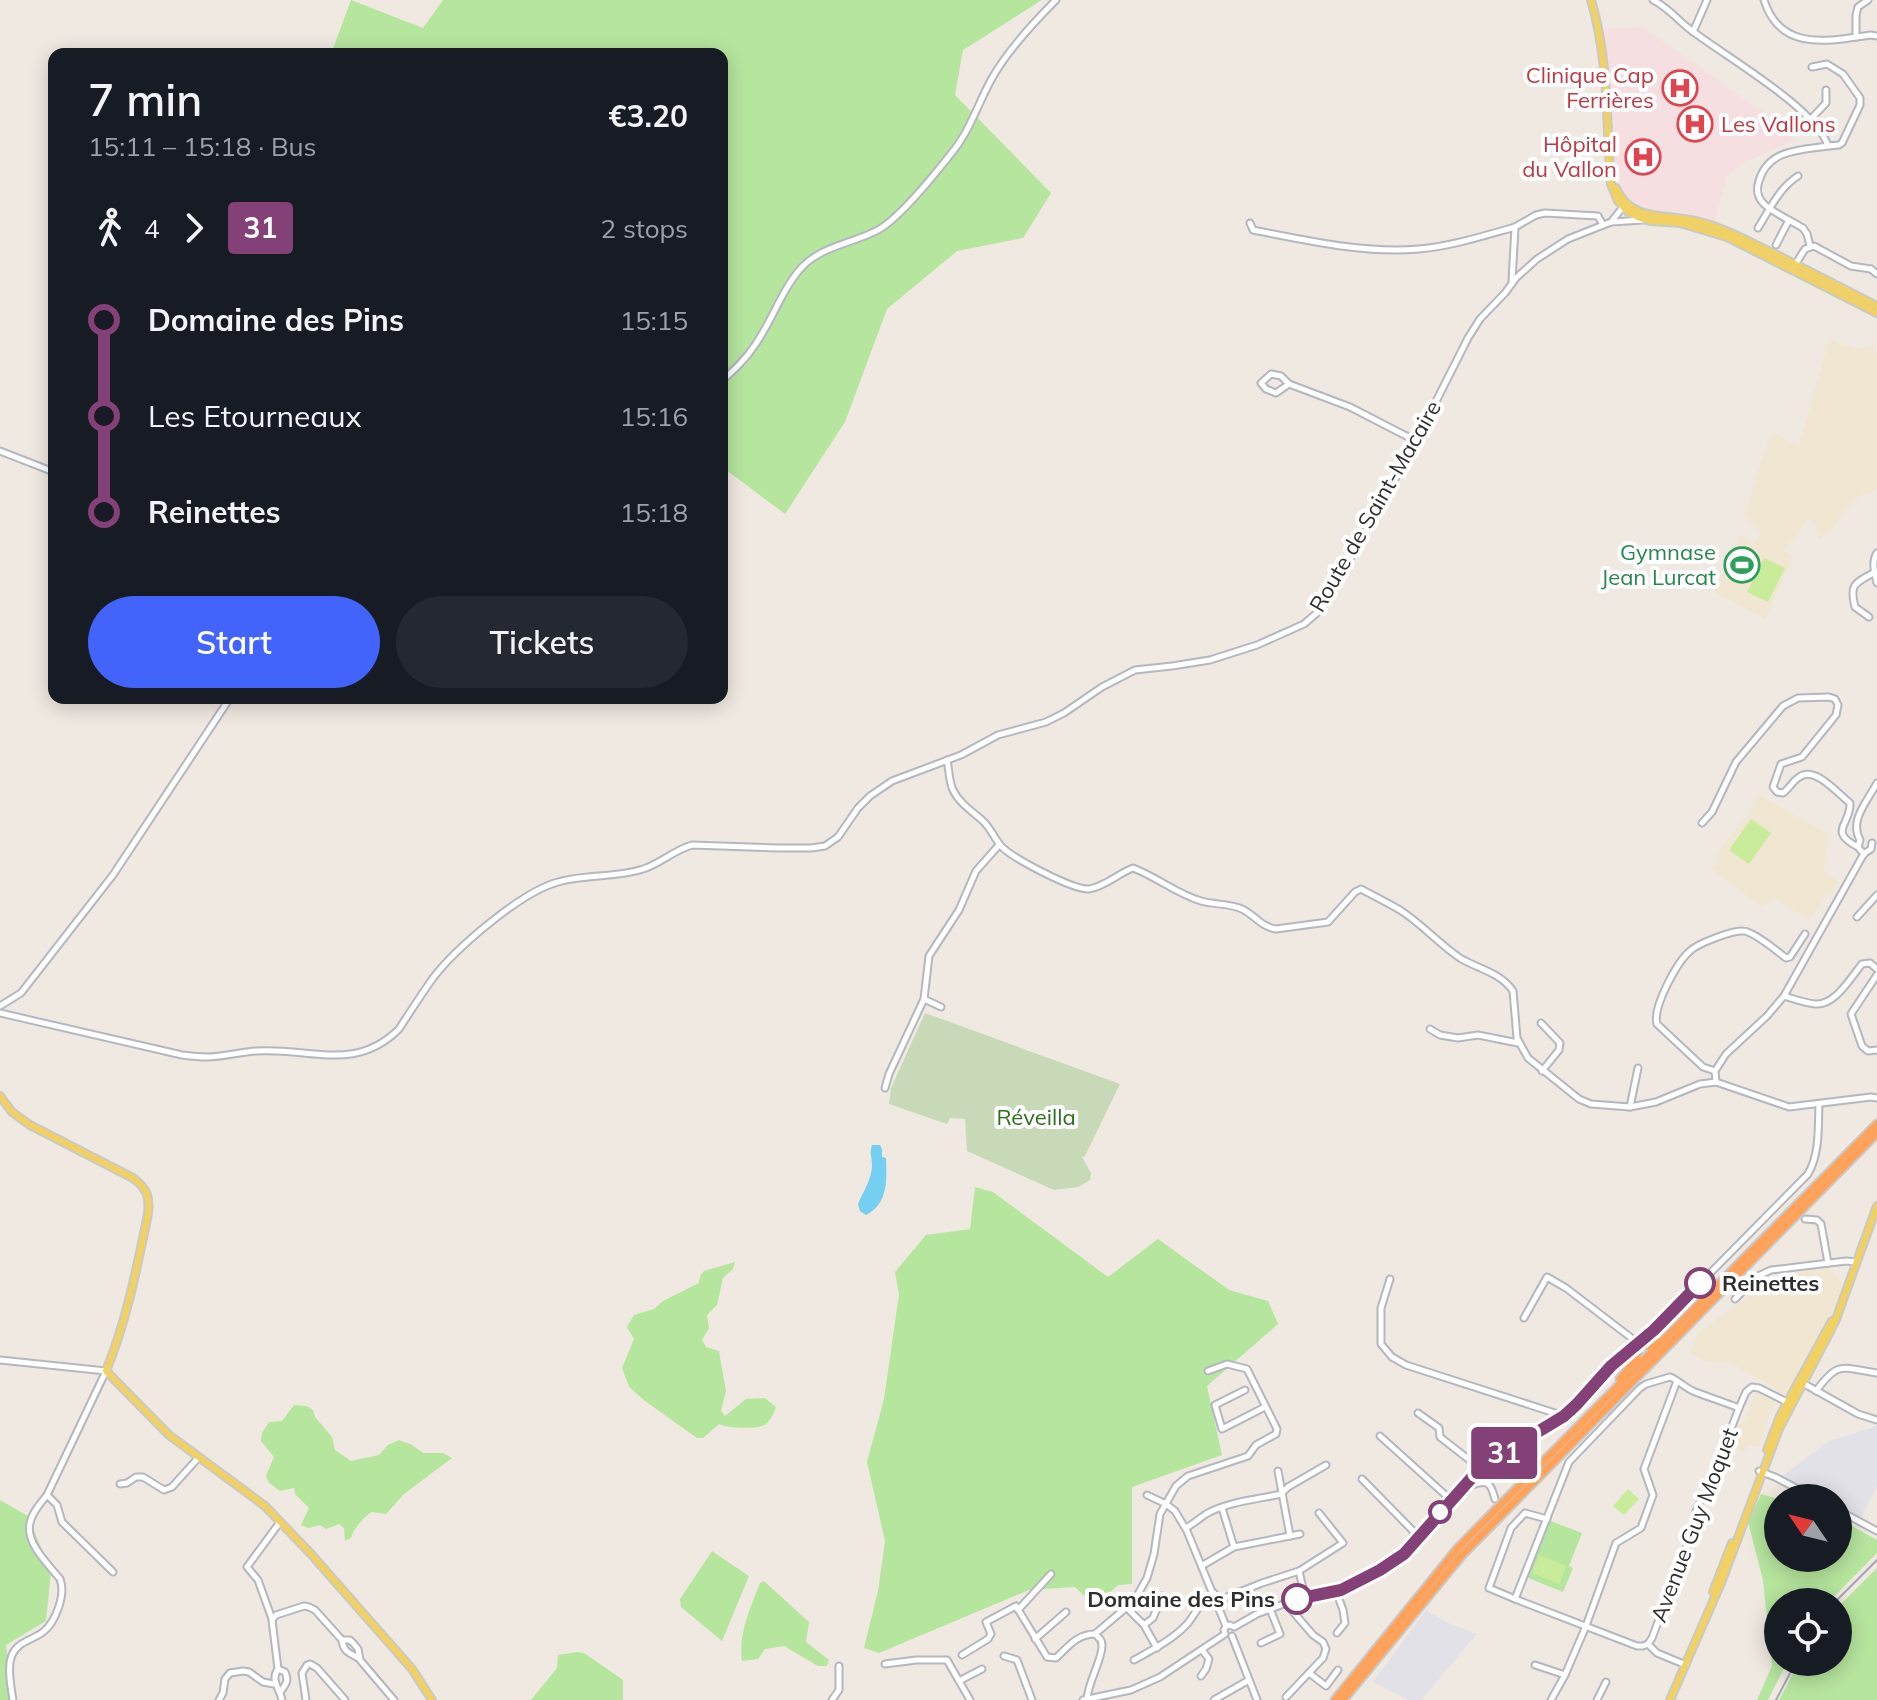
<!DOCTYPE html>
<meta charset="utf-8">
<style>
body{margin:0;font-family:Mulish,sans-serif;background:#242831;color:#f1f3f6;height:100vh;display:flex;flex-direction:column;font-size:30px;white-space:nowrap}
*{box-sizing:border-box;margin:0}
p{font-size:26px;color:#9ea1a6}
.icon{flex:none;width:44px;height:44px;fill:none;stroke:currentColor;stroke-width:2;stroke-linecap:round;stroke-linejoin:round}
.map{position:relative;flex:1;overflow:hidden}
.details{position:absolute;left:48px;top:48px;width:680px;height:656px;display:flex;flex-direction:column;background:#171b24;border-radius:16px;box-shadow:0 4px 20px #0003}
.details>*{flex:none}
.badge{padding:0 16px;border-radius:6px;font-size:28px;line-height:52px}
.needle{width:52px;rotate:305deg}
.buttons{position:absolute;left:1764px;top:1484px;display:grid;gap:16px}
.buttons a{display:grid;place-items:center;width:88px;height:88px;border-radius:50%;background:#171b24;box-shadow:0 4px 20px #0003;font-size:40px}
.map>.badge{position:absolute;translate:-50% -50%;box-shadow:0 0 0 4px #fff}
.legs{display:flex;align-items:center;gap:12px;height:88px;padding:0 40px;font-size:26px}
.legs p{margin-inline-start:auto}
.overview{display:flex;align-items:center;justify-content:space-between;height:136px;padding:0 40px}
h1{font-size:44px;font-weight:600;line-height:60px}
.cta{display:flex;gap:16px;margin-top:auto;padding:16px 40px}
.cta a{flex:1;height:92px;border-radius:48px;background:#4264fb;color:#fff;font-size:32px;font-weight:600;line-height:92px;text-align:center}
.cta a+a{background:#242831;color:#f1f3f6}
ul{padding:0 40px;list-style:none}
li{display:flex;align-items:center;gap:28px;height:96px;font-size:30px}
li i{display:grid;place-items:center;width:12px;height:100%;margin:0 10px;background:currentColor}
li i::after{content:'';width:20px;height:20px;margin:-10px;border:6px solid;border-radius:50%;background:#171b24}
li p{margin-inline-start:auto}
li:first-child i{background:linear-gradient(#0000 50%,currentColor 0)}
li:last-child i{background:linear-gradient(currentColor 50%,#0000 0)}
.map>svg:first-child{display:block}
.industrial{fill:#e3e1e8}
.education{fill:#f0e6d1}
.medical{fill:#f5dfe0}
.green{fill:#b6e59e}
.cemetery{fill:#c8d9b8}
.pitch{fill:#c9ec9a}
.water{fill:#75cff0}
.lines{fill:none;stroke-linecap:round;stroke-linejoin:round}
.minor-casing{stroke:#b4b7c1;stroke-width:9}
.major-casing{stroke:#c9c9c9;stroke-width:10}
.highway-casing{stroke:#c9c9c9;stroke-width:11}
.minor{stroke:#fff;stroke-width:5}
.major{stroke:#f2d163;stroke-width:6}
.highway{stroke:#ffa35c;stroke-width:7}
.rail{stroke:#a3a6b8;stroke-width:2}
.line-1-casing{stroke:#fff;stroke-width:18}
.line-1{stroke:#844177;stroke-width:12}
.stop-1-dot{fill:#fff;stroke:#844177;stroke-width:4}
.labels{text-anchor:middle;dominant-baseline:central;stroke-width:8;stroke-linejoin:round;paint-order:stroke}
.health-label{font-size:22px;fill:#be3a42;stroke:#fff;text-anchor:end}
.street-label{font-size:22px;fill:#2e2e2e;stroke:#fff}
.leisure-label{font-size:22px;fill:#27864d;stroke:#fff;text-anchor:end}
.park-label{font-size:22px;fill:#2c6e1b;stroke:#fff}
.stop-label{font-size:22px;font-weight:bold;fill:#2e2e2e;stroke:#fff;text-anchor:start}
</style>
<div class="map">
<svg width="1877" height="1700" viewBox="0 0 1877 1700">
<rect width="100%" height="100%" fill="#efe9e1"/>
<g class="industrial">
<polygon points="1877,1426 1877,1486 1861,1518 1838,1506 1838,1498 1823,1498 1781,1477 1829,1441"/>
<polygon points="1426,1610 1448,1623 1477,1634 1421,1700 1408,1700 1373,1682"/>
</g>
<g class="education">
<polygon points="1829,340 1858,349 1875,346 1877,356 1877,491 1863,494 1851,503 1831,530 1819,539 1814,523 1809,519 1784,550 1793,556 1765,619 1714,592 1740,536 1754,544 1761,533 1745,516 1762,460 1772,433 1799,445"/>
<polygon points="1759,795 1828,834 1823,871 1838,882 1831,895 1825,896 1816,912 1808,919 1773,897 1763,907 1712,869 1719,861 1716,855 1750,812"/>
<polygon points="1827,1266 1831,1268 1842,1283 1842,1287 1828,1324 1824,1322 1822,1325 1823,1327 1787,1395 1729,1362 1707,1362 1689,1353 1699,1332 1785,1271"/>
<polygon points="1756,1392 1775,1400 1758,1447 1747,1445 1745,1451 1740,1450 1728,1445 1736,1428 1745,1420"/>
</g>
<polygon class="medical" points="1643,27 1759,109 1795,140 1743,163 1726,177 1715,223 1691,214 1647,209 1627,197 1622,188 1615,160 1612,94 1603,29"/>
<g class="green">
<polygon points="351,0 423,28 443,0 1042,0 963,50 955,95 1051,193 1023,238 957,251 887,309 845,422 785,514 722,467 722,54 331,54"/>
<polygon points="975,1187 993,1192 1108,1277 1158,1239 1229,1290 1268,1301 1278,1324 1207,1386 1222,1455 1132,1487 1132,1584 1118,1585 1095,1606 1075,1587 1029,1590 879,1653 864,1648 878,1591 885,1541 867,1462 884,1399 899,1294 895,1272 926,1235 970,1229"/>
<path d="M 735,1262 L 733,1269 L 723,1278 L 717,1305 L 707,1315 L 709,1328 L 702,1340 L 706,1347 L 719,1351 L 726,1391 L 721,1411 L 725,1416 L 746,1399 L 765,1398 L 776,1407 C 774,1413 771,1420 766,1424 C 758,1430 727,1428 719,1424 L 703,1438 L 697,1438 L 645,1401 L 629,1387 L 622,1368 L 634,1339 L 627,1327 L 634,1315 L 654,1309 L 663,1301 L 699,1283 L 700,1276 L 704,1271 Z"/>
<path d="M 294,1405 L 307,1406 L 313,1410 L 315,1417 L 332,1437 L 335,1450 L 351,1461 L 379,1455 L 388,1445 L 399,1440 L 412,1445 L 423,1453 L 443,1453 L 452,1458 L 404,1494 L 386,1514 L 372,1512 C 364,1516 353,1530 351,1538 L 345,1541 L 344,1528 L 339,1524 L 326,1529 L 320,1525 L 308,1528 L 301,1525 L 309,1508 L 295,1494 L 294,1488 L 280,1491 L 269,1483 L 266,1476 L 274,1457 L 261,1441 L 262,1433 L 269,1422 L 282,1421 Z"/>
<polygon points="1761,1494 1778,1499 1778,1558 1838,1558 1838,1518 1877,1540 1877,1553 1829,1602 1778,1602 1778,1662 1787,1662 1768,1700 1757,1700 1772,1666 1763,1580 1748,1522"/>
<polygon points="0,1500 28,1516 51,1572 46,1621 6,1645 13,1700 0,1700"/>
<polygon points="1548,1520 1582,1533 1569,1566 1573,1568 1563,1592 1526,1577"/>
<polygon points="712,1551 749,1576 722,1641 681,1607 680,1599"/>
<polygon points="1877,1568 1877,1700 1779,1700 1799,1662 1838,1662 1838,1607"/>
<path d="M 764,1581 L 809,1622 L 806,1642 L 829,1660 L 827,1666 L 818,1666 L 784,1646 L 765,1649 L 758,1659 L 742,1661 C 738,1634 750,1609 760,1583 Z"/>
<polygon points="578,1652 584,1653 623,1680 623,1700 531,1700 557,1668 558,1655"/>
</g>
<polygon class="cemetery" points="925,1013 1120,1084 1085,1156 1082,1157 1091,1173 1090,1180 1078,1187 1054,1190 967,1151 965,1119 950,1118 947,1124 889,1104 891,1088"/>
<g class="pitch">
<polygon points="1764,558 1785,568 1768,602 1747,592"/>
<polygon points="1751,819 1771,833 1749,864 1729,850"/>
<polygon points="1628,1489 1639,1499 1624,1515 1613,1506"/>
<polygon points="1539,1555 1566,1566 1559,1584 1532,1573"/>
</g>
<path class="water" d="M 872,1145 L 880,1145 L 882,1149 L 882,1157 L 886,1158 C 887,1180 888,1204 866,1215 L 860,1211 L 858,1204 C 863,1192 872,1179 872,1165 C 872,1156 869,1154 872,1145 Z"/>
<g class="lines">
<defs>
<g id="minor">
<path d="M 1653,0 C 1667,7 1676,18 1687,27 C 1722,55 1816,107 1828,146 C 1801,150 1768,149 1759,181 C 1756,190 1757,197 1764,204 C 1775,214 1790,220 1803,228 L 1807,234 L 1810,246"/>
<path d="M 1764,0 C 1780,52 1828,41 1871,35 L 1877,36"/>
<polyline points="1693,32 1707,0"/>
<polyline points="1856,37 1856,15 1858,7 1868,0"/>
<polyline points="1812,67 1827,64 1843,74 1860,98 1860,105 1842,143 1839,145 1828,146"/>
<polyline points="1810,120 1826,103 1826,90"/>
<polyline points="1611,222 1623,207 1626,207"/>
<path d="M 1250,223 L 1253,230 C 1305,240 1365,254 1419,249 C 1452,246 1483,236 1515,227"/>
<path d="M 1758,228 C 1770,209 1779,188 1798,176"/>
<polyline points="1776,245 1789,220"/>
<polyline points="1795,265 1805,249 1814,246 1851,266 1871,269"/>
<polyline points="1871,269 1877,274"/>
<polyline points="1512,281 1515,227 1536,215 1545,213 1598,216 1603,225"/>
<path d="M 722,381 C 734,370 746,359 755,345 C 772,321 782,289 802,267 C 822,246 854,243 878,230 C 900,218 934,175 950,155 C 969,133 977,106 991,80 C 1007,51 1032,24 1056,0"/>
<polyline points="1289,384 1276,393 1266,389 1261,383 1271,374 1281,376 1289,384 1350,407 1416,441"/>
<polyline points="0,451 54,472"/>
<path d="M 1877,553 C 1871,562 1875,574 1877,583"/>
<path d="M 1869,617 L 1855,607 C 1849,584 1855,583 1875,572"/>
<path d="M 947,760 C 949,769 949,782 953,790 C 959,803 973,812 983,821 C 992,830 994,838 1001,846 C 1012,858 1073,890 1089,889 C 1104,887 1119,873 1133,868 C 1157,877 1177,894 1201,901 C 1214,905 1232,903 1244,910 C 1256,917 1262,927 1276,929 L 1328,922 L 1355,892 L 1361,889 C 1374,896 1388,903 1400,910 C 1422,924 1439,944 1460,958 C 1478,969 1500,972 1513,991 L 1517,1038 L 1528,1058 L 1579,1099 L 1591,1104 L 1630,1107 L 1656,1102 L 1700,1084 L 1716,1082 L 1789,1107 L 1871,1097 L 1877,1098"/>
<path d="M 1702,823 L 1712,812 L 1736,762 L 1783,706 L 1798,698 L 1829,697 L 1835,699 L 1838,705 L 1836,715 L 1802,757 L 1781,764 L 1773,787 L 1777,792 L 1783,793 C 1789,789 1792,782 1798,778 C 1814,764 1837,793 1850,803 C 1851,825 1827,831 1858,847"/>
<path d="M 1865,853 L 1862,852 L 1858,847 L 1860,840 C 1849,820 1867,802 1877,783"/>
<polyline points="1857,917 1877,895"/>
<polyline points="1877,975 1851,1014 1862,1046 1868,1051 1877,1050"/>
<path d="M 1784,996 C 1794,999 1805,1003 1815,1004 C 1835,1006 1851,977 1862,964 L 1870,963 L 1877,969"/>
<polyline points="924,999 941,1007"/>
<polyline points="0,1006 21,993 113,875 230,698"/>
<path d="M 0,1013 L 182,1055 C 190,1056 198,1057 207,1057 C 223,1057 240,1052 256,1051 C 310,1047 355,1073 399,1029 C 410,1012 421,995 433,978 C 456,948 521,892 558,882 C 585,874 616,878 643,869 C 660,864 674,850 692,845 L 778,848 L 811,848 L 825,846 L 838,837 L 858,808 L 870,796 L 892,781 L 961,755 L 998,735 L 1046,722 L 1064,713 L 1102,687 L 1135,670 L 1172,666 L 1210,660 L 1257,645 L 1304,624 L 1318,612 L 1324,604 L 1413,447 L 1468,338 L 1480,319 L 1505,293 L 1516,278 L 1537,259 L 1568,239 L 1611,222 L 1643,220"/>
<polyline points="1541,1023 1560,1043 1559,1050 1542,1071"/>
<polyline points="1430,1029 1440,1035 1458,1038 1478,1035 1518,1043"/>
<path d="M 1715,1071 L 1703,1067 L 1657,1024 C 1652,1008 1677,962 1690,951 C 1697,944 1732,930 1743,931 C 1753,931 1777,951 1786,958 L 1790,957 L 1805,934"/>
<polyline points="1716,1082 1715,1071 1726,1054 1767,1016 1784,996 1862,857 1865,853 1871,849 1872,843"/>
<polyline points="885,1088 889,1074 924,999 929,956 959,910 976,871 999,845"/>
<polyline points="1630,1107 1638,1068"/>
<polyline points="1805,1219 1817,1220 1821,1224 1828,1263"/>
<polyline points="1390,1279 1381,1308 1381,1344 1392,1357 1406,1365 1564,1416"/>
<polyline points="1735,1299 1758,1276 1771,1270 1846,1261 1857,1262"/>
<polyline points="1524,1318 1547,1277 1566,1288 1638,1343"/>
<path d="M 0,1360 L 106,1371 L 47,1495 C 41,1503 32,1512 30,1523 C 25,1543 49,1565 60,1579 C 66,1594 56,1622 43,1632 C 33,1640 18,1641 12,1655 C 7,1667 11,1687 13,1700"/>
<polyline points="1799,1381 1858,1414 1877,1420"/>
<polyline points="1245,1390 1215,1405 1222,1429 1265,1407"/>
<path d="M 1816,1391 C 1839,1360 1841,1368 1877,1373"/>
<polyline points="1418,1413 1439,1428 1440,1437 1481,1469"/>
<polyline points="1380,1436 1451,1500"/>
<path d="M 1502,1454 C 1505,1465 1509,1469 1520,1471"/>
<polyline points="1278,1471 1290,1536"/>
<polyline points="1759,1471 1775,1477 1815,1498"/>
<polyline points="1362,1479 1419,1537"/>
<polyline points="120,1484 127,1483 136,1477 143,1477 164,1490 172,1487 199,1457"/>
<path d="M 1466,1484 L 1469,1486 C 1487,1480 1490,1480 1495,1499"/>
<polyline points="47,1495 57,1505 62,1522 113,1572"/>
<polyline points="1147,1495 1166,1504 1175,1511 1187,1531 1226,1626"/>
<polyline points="1222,1508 1234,1547"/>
<polyline points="1838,1510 1877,1531"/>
<path d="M 1186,1528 C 1193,1524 1200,1518 1206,1514 C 1226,1502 1259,1499 1281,1494 L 1288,1487 L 1326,1465"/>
<polyline points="1203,1565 1234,1547 1300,1534"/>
<polyline points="1336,1591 1343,1610 1345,1623 1337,1633"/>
<polyline points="1305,1597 1299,1571 1343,1543 1319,1513"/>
<polyline points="1515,1599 1489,1588 1511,1528 1525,1513 1547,1519"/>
<polyline points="1217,1601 1262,1583 1299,1571"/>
<polyline points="1127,1608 1144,1625 1157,1648"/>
<polyline points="1018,1610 1051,1574"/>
<polyline points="272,1619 258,1580 247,1567 280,1522"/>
<polyline points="1144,1625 1153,1618 1162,1596"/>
<polyline points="1095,1634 1134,1601 1147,1578 1154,1554 1160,1514 1176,1486 1188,1476 1248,1456 1256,1445 1276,1434 1277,1429 1247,1369 1227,1364 1208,1371"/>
<polyline points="1232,1636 1257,1700"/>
<polyline points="1035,1639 1066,1612"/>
<path d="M 342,1640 C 343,1652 350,1653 358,1658"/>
<polyline points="1261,1643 1280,1634 1270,1609"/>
<path d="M 1648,1644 L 1643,1646 L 1637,1646 L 1515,1599 L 1569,1462 L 1640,1388 L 1646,1384 L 1670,1377 C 1678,1380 1684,1387 1693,1391 C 1708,1397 1724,1402 1739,1408 L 1746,1392 L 1752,1387 L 1759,1388 L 1789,1403"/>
<path d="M 1648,1644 L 1652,1638 L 1693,1529 C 1694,1514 1697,1505 1706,1494 L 1739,1408"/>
<polyline points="1648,1644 1657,1653 1686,1665"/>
<path d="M 962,1655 L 988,1639 L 991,1634 L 986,1622 L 1016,1606 L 1047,1657 L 1056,1658 C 1068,1647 1077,1634 1095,1634 C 1099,1638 1102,1639 1102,1645 C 1103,1658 1088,1682 1087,1699"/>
<polyline points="1004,1656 1017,1660 1032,1700"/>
<path d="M 1134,1660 C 1152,1650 1174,1639 1188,1623 C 1197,1612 1201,1599 1214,1593"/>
<polyline points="885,1664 916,1660 947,1660 970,1700"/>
<polyline points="1535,1665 1565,1675"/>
<path d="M 278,1669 L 285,1672 C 289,1681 286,1684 281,1691"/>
<polyline points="1309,1673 1326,1686 1338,1670"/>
<polyline points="1201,1676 1206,1669 1209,1659 1202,1650"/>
<polyline points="959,1681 982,1669"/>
<polyline points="1286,1697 1323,1658 1326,1649 1323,1642 1313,1635 1289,1607 1287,1603"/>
<polyline points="219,1700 223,1693 225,1679 230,1673 243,1671 249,1672 263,1682 274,1684"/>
<path d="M 282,1700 C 280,1689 270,1680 278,1669 L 272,1620 L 276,1615 L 304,1606 L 309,1607 L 315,1610 L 342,1640 L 350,1640 L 354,1644 L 358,1649 L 360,1660 L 394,1700"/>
<polyline points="306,1700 302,1673 307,1665 310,1664 317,1668 345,1700"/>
<polyline points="832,1700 839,1690 839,1666"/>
<path d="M 1083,1700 L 1131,1690 L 1160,1677 L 1225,1634 L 1224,1630 L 1226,1626 L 1230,1625 L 1234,1627 L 1257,1614 L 1297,1599 L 1341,1590 L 1380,1570 L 1404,1554 L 1475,1474 L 1487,1464 L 1564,1416 L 1577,1404 L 1611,1366 L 1654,1330 L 1808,1174 C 1820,1153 1818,1128 1819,1104"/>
<polyline points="1214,1700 1249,1680"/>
<polyline points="1551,1700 1565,1675 1586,1626 1616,1543 1641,1528 1653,1495 1644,1469 1677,1381"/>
<polyline points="1597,1700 1606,1682"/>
</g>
<g id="major">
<path d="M 1591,0 C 1609,60 1606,123 1611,184 L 1618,201 L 1627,211 L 1640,218 L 1650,221 L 1680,223 L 1727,237 L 1877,313"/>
<path d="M 1616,188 C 1631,221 1661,214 1691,220 C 1722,226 1749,242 1777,255 C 1810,272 1844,289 1877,306"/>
<path d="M 0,1096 L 12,1112 L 30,1125 L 133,1178 C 147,1188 150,1197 148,1214 C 137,1267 127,1320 106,1371 L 169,1435 L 265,1506 L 311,1554 L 412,1669 L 432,1700"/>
<polyline points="1767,1450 1780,1416 1832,1321"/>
<polyline points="1713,1592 1732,1543"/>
<polyline points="1670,1700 1721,1583 1779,1429 1835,1322 1877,1206"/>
</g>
<g id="highway">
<polyline points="1620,1379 1637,1359 1638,1343 1650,1347 1658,1341"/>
<polyline points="1520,1471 1530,1469 1536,1464"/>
<polyline points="1335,1700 1458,1548 1877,1124"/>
<polyline points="1343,1700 1462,1555 1877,1133"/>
</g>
</defs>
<use href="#minor" class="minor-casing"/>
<use href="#major" class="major-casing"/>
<use href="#highway" class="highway-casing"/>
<use href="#minor" class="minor"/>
<use href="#major" class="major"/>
<use href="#highway" class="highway"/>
<g class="rail">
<polyline points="1835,1602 1877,1560"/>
<polyline points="1776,1700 1796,1662"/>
</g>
</g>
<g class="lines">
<defs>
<polyline id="line-1" points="1297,1599 1341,1590 1380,1570 1404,1554 1475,1474 1513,1447 1564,1416 1577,1404 1611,1366 1654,1330 1700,1283"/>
</defs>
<use href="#line-1" class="line-1-casing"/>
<use href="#line-1" class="line-1"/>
</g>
<defs>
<symbol id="hospital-ring" viewBox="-11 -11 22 22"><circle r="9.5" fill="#fff" stroke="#e0444e" stroke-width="1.5"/><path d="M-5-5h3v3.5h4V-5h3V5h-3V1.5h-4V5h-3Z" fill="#e0444e"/></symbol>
<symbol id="stadium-ring" viewBox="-11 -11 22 22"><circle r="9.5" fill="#fff" stroke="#2e9e5b" stroke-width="1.5"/><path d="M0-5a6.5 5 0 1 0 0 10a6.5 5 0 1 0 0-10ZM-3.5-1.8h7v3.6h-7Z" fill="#2e9e5b"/></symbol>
</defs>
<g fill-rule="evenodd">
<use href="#hospital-ring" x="1660" y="68" width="40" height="40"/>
<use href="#hospital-ring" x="1675" y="104" width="40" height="40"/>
<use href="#hospital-ring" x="1623" y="137" width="40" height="40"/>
<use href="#stadium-ring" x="1722" y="545" width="40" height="40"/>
</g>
<g class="stop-1-dot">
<circle cx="1700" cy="1283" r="14"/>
<circle cx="1440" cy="1512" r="10"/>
<circle cx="1297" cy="1599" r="14"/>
</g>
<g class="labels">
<g class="health-label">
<text x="1654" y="75">Clinique Cap<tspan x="1654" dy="25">Ferrières</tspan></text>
<text x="1721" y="124" text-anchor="start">Les Vallons</text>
<text x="1617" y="144">Hôpital<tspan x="1617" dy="25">du Vallon</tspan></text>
</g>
<g class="street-label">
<text transform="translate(1375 506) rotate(-60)">Route de Saint-Macaire</text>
<text transform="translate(1694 1525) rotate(-69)">Avenue Guy Moquet</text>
</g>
<g class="leisure-label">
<text x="1716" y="552">Gymnase<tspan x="1716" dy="25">Jean Lurcat</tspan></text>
</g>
<g class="park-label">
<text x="1036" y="1117">Réveilla</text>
</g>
<g class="stop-label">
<text x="1722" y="1283">Reinettes</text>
<text x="1275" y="1599" text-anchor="end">Domaine des Pins</text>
</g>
</g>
</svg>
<div class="buttons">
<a><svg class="needle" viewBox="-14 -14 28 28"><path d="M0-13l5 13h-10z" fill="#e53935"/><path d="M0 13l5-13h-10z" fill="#9ea1a6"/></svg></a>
<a><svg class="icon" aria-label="locate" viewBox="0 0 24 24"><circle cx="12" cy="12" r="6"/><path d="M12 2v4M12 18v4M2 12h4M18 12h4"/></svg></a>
</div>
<b class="badge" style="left:1504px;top:1453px;background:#844177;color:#fff">31</b>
<section class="details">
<div class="overview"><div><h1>7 min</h1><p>15:11 – 15:18 · Bus</p></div><b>€3.20</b></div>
<div class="legs"><svg class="icon" aria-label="walk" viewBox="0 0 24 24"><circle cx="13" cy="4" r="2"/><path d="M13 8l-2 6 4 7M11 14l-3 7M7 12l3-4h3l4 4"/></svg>4<svg class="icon" aria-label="forward" viewBox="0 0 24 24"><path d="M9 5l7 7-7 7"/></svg><b class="badge" style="background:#844177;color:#fff">31</b><p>2 stops</p></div>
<ul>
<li><i style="color:#844177"></i><b>Domaine des Pins</b><p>15:15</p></li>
<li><i style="color:#844177"></i><span>Les Etourneaux</span><p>15:16</p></li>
<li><i style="color:#844177"></i><b>Reinettes</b><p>15:18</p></li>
</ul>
<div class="cta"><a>Start</a><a>Tickets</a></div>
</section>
</div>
